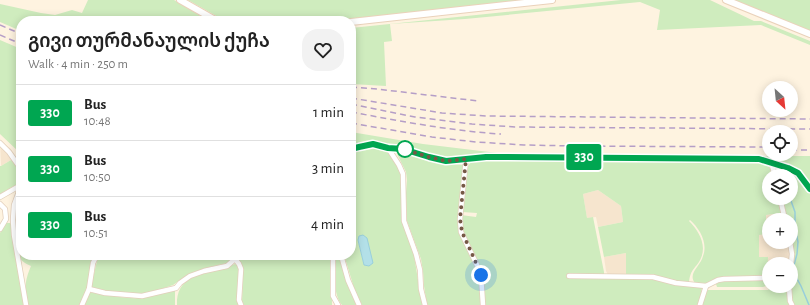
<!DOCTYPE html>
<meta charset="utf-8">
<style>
body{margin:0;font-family:"Alegreya Sans","Noto Sans Georgian",sans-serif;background:#f2f2f2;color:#222;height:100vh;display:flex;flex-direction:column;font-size:15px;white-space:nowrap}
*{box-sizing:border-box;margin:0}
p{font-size:13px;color:#767676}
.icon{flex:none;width:22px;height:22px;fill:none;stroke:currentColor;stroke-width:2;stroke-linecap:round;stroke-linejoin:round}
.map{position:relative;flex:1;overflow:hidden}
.drawer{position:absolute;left:16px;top:16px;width:340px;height:244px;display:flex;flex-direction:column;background:#fff;border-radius:16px;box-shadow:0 2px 10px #0003}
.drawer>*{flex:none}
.badge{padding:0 8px;border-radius:3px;font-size:14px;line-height:26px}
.needle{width:26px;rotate:153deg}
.tools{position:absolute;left:762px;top:81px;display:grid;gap:8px}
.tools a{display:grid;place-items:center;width:36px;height:36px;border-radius:50%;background:#fff;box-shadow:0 2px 10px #0003;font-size:20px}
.you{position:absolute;width:20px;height:20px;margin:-10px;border:3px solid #fff;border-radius:50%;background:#1a73e8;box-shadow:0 0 0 6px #1a73e833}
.map>.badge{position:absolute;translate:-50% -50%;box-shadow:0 0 0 2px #fff}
.round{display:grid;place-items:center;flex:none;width:42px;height:42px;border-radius:16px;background:#f2f2f2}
.headline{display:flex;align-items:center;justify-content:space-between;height:68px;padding:0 12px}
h1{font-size:19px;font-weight:600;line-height:30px}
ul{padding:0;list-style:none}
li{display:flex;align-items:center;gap:12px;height:56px;padding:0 12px;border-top:1px solid #e0e0e0}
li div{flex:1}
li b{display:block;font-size:15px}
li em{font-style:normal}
li .badge{min-width:44px;font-weight:700;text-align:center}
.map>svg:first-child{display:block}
.residential{fill:#f6e5ce}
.green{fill:#cfecbe;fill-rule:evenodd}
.water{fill:#b3e0e8;stroke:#99cfdb}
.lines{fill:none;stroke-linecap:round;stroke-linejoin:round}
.stream{stroke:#99cfdb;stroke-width:1.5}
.street-casing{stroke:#e2cfbb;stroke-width:6}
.secondary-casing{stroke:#ead2bb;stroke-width:8}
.street{stroke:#fff;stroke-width:4.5}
.secondary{stroke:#fff;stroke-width:6}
.rail{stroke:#b59ec7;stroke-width:1.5;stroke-dasharray:6 4;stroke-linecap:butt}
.line-casing{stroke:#fff;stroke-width:9}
.line{stroke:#00a651;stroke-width:6}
.walk{stroke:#765846;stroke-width:4;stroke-dasharray:0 7.2}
.stop-dot{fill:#fff;stroke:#00a651;stroke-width:2}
</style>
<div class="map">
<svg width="810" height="305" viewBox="0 0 810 305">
<rect width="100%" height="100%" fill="#fef3e0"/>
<g class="residential">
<polygon points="0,140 11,149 16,157 1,166"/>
<polygon points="598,190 621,206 623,222 598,227 596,217 587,218 583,194"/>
<polygon points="781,213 783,220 769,220 769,242 788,242 790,253 789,264 769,264 769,277 767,277 759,257 759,234 766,233 766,215"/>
<polygon points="626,253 626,275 608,275 606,271 604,257"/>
</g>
<g class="green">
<polygon points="88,0 174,0 209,21 21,21 21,31 0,22 0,4 41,13 55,15 72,10 82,13"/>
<polygon points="188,0 540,0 331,21 225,21"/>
<polygon points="621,0 710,0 754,21 761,21 810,41 810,45 761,25 657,30 660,10 640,2 465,19 390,24 392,41 384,42 386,86 351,84 351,28"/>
<polygon points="734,0 810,0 810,31"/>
<polygon points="0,40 21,49 21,156 19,152 0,134"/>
<polygon points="351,132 423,144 506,154 506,155 449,158 433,155 404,147 389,146 375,141 351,147"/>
<path d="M 369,147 L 387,152 L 397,164 L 401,173 L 403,223 L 414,255 L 420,293 L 423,305 L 362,305 L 355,291 L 344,255 L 351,255 L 351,152 ZM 358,240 L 369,266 L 364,265 Z"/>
<polygon points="396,152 406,152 413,154 432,161 463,165 458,216 459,230 476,267 480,278 481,305 427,305 424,286 423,271 421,259 407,221 406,193 407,180 406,172"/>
<polygon points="761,156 810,156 810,185 801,174 789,165"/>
<polygon points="16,157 21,166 21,182 0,194 0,166 1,166"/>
<path d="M 608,158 L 760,160 C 769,164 770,167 772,176 L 769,176 L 769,198 L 777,198 L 781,213 L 766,215 L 766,234 L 759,235 L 759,257 L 768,257 L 767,277 L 724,278 L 708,284 L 696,284 C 686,274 701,266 703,256 C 708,243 700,229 690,220 L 689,221 C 698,230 707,244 701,258 C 697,268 690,268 689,283 L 688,284 L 654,276 L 626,275 L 626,253 L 604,257 L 598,227 L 623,222 L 621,206 L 598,190 L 583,194 L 587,218 L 593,217 L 604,272 L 604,274 L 654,278 L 702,288 L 699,305 L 484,305 L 484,281 L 482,273 L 463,233 L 461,215 L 476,217 L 477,213 L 462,212 L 466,170 L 470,163 L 475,161 L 481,160 Z"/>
<polygon points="785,170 789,171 797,177 810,193 810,305 701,305 705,294 708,290 768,290 773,286 791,286 791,278 794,253 791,238 791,220 787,220 782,198 791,198 791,176 779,176 782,172"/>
<path d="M 21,192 L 21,255 L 94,255 L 92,262 L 88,289 L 81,305 L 28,305 C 25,287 24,283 31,266 C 27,264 22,262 20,258 C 19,255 19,250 18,246 C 15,228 13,209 21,192 Z"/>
<polygon points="6,223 10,223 11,224 11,229 24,305 0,305 0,233"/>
<polygon points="99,255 233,255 232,259 227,263 202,269 186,276 173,285 143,295 108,291 91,287 96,265"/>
<polygon points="237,255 331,255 332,305 244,305 242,302 243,269 237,257"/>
<path d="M 335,255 L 338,255 L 347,282 L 356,305 L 342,305 C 332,293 335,270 335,255 Z"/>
<path d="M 235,264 L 237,265 L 239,272 L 239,305 L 177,305 C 176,277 199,275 220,269 C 225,268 230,266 235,264 Z"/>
<polygon points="769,280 769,285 763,287 717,287 716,284 721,281"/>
<path d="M 173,290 L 175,291 L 175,305 L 84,305 L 90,293 L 93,292 C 108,295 125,299 140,298 C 151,297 162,293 173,290 Z"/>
</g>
<polygon class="water" points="363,235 367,238 373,263 369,266 364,265 358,240 359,236"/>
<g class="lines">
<polyline class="stream" points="790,198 795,212 795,228 798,242 797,254 794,265 796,277 801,286 809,305"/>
<defs>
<g id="street">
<polyline points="0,143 9,152 21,169"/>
<polyline points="388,148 399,165 403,174 404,221 416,254 420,270 421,289 425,305"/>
<polyline points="351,149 359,147 373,144 388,148 403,149 429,157 446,161 486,157 759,159 788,167 798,173 810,189"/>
<polyline points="466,159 460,219 461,232 477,265 481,275 483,305"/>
<polyline points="771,162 775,176"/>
<polyline points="777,176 778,172 782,169 788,167"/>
<polyline points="21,186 14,205 13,220 14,235 26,305"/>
<polyline points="0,197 21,185"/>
<polyline points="780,198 785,220"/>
<polyline points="0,204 5,209 6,219 0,229"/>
<polyline points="790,242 792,254 791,264"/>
<polyline points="333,255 333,296 338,305"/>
<polyline points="341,255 348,280 359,305"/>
<polyline points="235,259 239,264 241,269 239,300 241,305"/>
<polyline points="569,276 653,277 676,283 706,286 718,280 724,279 769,278"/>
<polyline points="789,286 790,301 792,305"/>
<polyline points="89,289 105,293 142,296 176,288 180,283 190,276 204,271 227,266 235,259 235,255"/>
<polyline points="82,305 89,289 93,263 97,255"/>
<polyline points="700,305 706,286"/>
</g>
<g id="secondary">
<polyline points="180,0 217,21"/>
<polyline points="726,0 810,34"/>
<polyline points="351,22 552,0"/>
</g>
</defs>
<use href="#street" class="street-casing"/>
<use href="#secondary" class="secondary-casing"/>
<use href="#street" class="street"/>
<use href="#secondary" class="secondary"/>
<g class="rail">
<polyline points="0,25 21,34"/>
<polyline points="0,35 21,44"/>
<polyline points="351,87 377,89 478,101"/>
<polyline points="351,98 442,113 486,116 810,119"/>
<polyline points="351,104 415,117 472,124 515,127 810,129"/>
<path d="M 351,112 C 400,121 451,131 501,134"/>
<polyline points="351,123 432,137 476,142 524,145 577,146 769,147"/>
<polyline points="791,150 810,150"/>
</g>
</g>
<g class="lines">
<defs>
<polyline id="line" points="351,149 359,147 373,144 388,148 403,149 429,157 446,161 486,157 506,157 759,159 788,168 798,173 810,189"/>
</defs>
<use href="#line" class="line-casing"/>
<use href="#line" class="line"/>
<polyline class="walk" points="405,149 403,149 429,157 446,161 466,159 460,219 462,232 477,265 481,275"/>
</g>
<circle class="stop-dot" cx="405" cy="149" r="8"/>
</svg>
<div class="tools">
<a><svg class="needle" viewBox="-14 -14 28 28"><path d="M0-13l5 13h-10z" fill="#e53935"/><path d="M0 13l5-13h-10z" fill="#767676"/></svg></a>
<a><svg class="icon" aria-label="locate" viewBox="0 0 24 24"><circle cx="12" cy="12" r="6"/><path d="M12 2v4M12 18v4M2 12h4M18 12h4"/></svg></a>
<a><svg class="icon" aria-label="layers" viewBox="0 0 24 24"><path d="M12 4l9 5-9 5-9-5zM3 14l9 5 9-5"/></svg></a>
<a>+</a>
<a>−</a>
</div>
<div class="you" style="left:481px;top:275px"></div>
<b class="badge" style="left:584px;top:157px;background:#00a651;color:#fff">330</b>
<section class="drawer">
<div class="headline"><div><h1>გივი თურმანაულის ქუჩა</h1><p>Walk · 4 min · 250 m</p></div><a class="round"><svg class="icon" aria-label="heart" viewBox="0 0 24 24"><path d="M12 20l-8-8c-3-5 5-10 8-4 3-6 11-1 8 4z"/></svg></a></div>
<ul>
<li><span class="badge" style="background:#00a651;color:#fff">330</span><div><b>Bus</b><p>10:48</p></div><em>1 min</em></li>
<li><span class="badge" style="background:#00a651;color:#fff">330</span><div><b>Bus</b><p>10:50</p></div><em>3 min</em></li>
<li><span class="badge" style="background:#00a651;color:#fff">330</span><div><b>Bus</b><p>10:51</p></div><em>4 min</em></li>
</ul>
</section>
</div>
